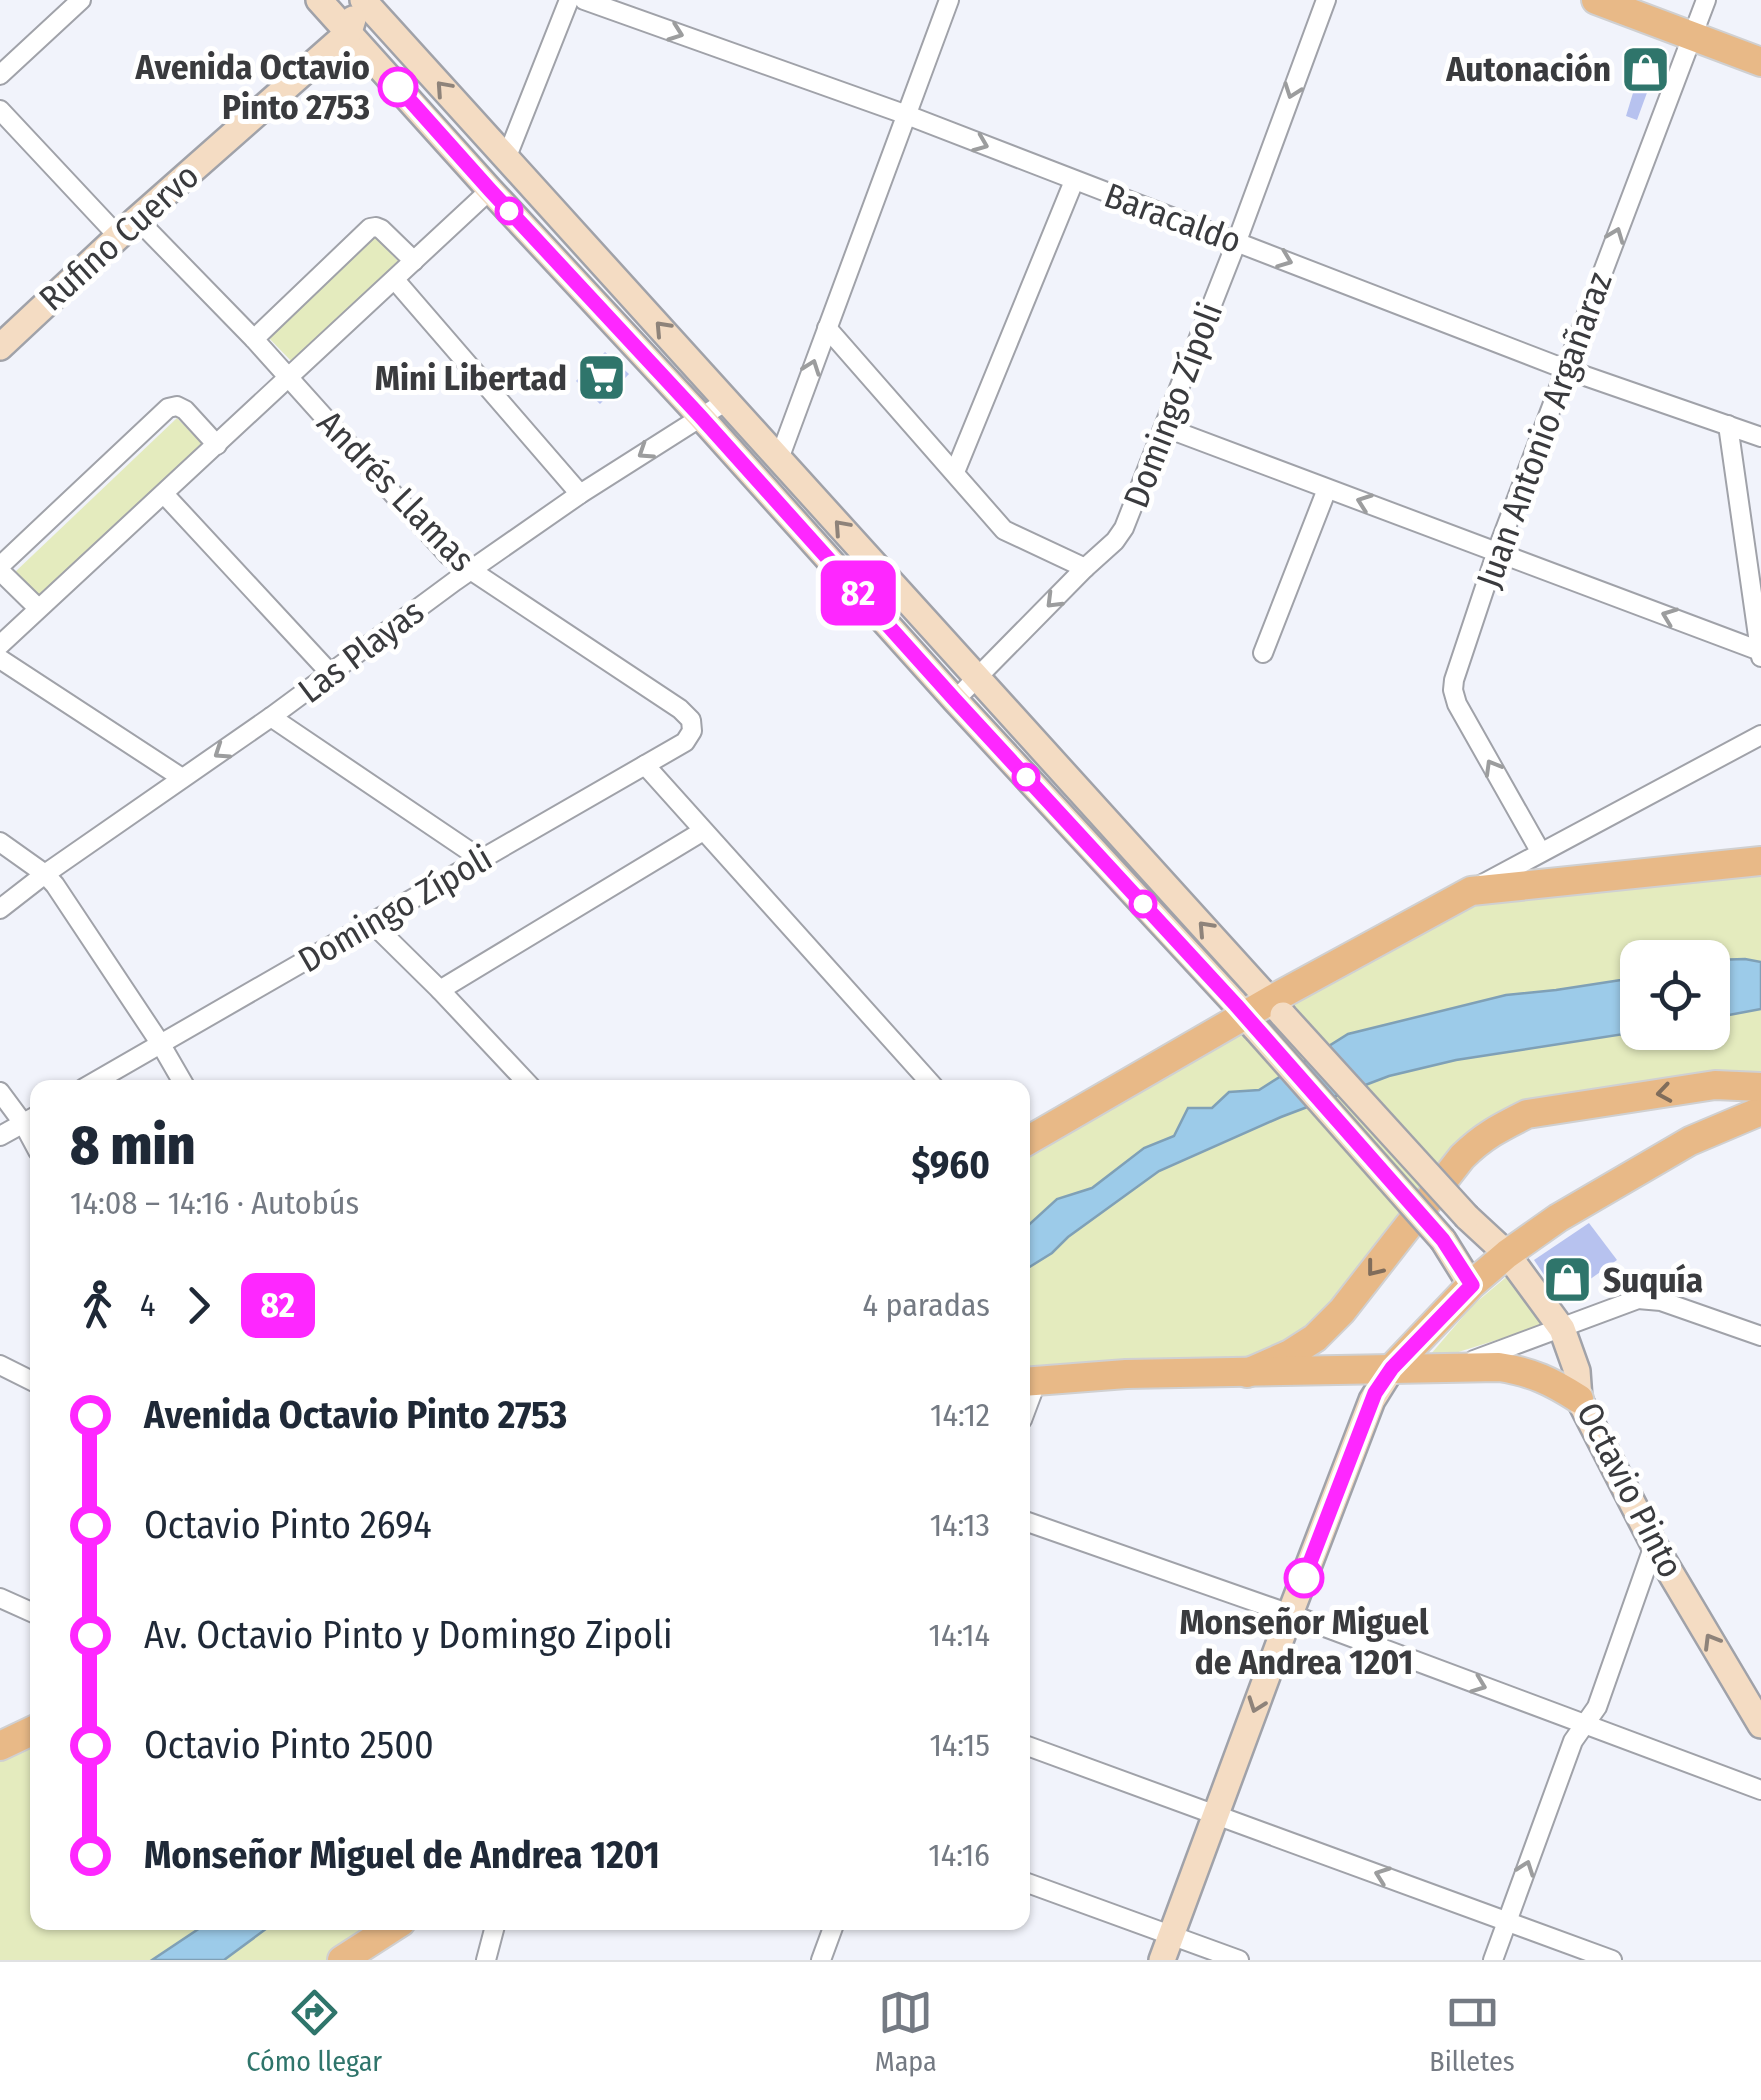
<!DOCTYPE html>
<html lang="es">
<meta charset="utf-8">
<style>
body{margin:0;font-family:"Fira Sans Condensed",sans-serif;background:#f6f6f7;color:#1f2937;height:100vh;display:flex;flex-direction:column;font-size:38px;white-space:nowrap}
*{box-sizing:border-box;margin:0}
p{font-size:32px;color:#747a83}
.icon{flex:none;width:55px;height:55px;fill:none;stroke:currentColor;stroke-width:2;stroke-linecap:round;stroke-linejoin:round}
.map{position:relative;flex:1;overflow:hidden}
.details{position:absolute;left:30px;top:1080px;width:1000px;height:850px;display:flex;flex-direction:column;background:#fff;border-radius:20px;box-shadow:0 2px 8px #0004}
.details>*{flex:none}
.badge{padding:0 20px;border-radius:15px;font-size:35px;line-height:65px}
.fabs{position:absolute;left:1620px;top:940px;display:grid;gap:20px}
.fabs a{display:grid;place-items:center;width:110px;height:110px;border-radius:20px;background:#fff;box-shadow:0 2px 8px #0004;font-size:50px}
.map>.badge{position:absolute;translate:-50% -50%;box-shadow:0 0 0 5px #fff}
.legs{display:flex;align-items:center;gap:15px;height:110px;padding:0 40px;font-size:32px}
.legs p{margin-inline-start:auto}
.overview{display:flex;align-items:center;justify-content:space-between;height:170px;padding:0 40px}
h1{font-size:55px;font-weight:800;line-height:75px}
ul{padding:0 40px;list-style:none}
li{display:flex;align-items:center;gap:35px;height:110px;font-size:38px}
li i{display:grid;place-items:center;width:15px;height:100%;margin:0 12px;background:currentColor}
li i::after{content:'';width:25px;height:25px;margin:-12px;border:8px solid;border-radius:50%;background:#fff}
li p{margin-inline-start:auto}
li:first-child i{background:linear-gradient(#0000 50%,currentColor 0)}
li:last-child i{background:linear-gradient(currentColor 50%,#0000 0)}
.menu{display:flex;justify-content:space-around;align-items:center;height:140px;border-top:2px solid #e0e1e3;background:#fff;font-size:28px;color:#747a83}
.menu a{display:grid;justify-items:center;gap:5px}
.menu .current{color:#2f756b}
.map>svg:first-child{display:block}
.green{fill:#e4ebbe}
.water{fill:#9ccbe9;stroke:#7fa0b6;stroke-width:2.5}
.building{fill:#b7c2ef}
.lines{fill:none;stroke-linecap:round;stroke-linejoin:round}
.minor-casing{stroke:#a0a2a9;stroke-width:22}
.secondary-casing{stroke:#a0a2a9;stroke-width:30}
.primary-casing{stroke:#d0d0d1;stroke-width:32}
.minor{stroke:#fff;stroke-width:18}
.secondary{stroke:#f4dcc3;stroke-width:25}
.primary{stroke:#e8b987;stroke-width:28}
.secondary-bridge-casing{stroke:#a0a2a9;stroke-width:30;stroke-linecap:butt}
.secondary-bridge{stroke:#f4dcc3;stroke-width:25}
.oneway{stroke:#9c9d9e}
.oneway2{stroke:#8e837a}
.oneway3{stroke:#806d5b}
.line-1-casing{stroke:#fff;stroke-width:22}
.line-1{stroke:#fe27ff;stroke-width:15}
.stop-1-dot{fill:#fff;stroke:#fe27ff;stroke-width:5}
.labels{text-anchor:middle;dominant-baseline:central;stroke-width:10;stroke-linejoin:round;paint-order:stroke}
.stop-label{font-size:35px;font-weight:bold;fill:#3a3b3e;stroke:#fff;text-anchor:end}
.poi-label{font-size:35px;font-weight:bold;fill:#3a3b3e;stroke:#fff;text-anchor:end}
.street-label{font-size:35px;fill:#3a3b3e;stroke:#fff}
</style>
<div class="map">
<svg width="1761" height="1960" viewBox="0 0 1761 1960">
<rect width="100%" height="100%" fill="#f1f3fb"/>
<g class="green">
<polygon points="374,236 401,264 295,365 267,336"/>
<polygon points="177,418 203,445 40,600 14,573"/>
<polygon points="1761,861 1761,962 1713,960 1712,958 1638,958 1637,975 1621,980 1556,990 1506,995 1348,1034 1259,1091 1229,1092 1212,1108 1186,1112 1174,1136 1144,1149 1092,1188 1057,1199 1023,1231 1022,1144 1471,891"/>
<polygon points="1761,1009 1761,1087 1500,1127 1290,1354 1023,1382 1022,1271 1052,1253 1068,1237 1159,1171 1281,1117 1389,1076 1456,1060 1637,1032 1712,1032 1713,1018"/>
<polygon points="1511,1273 1547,1324 1449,1355 1430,1355 1473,1305"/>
<polygon points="37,1728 38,1922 209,1923 152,1960 0,1960 0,1746"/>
<polygon points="274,1923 401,1923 342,1960 224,1960"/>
</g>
<g class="water">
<polygon points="1745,959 1761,962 1761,1009 1713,1018 1713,960"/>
<polygon points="1637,975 1637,1032 1456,1060 1389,1076 1281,1117 1159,1171 1068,1237 1052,1253 1023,1271 1022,1231 1057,1199 1092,1188 1144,1148 1174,1136 1188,1108 1212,1108 1229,1092 1259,1090 1348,1034 1506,995 1556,990 1621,980"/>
<polygon points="209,1922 274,1923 224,1960 152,1960"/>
</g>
<g class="building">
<polygon points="1640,55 1659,60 1637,120 1626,116 1636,83 1631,81"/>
<polygon points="605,352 629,374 600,404 576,381"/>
<polygon points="1589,1223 1617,1260 1561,1300 1534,1260"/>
</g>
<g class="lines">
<defs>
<g id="minor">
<polyline points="584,0 907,115 1565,369 1761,437"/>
<polyline points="0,75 81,0"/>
<polyline points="0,110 118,236"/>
<polyline points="506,159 569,0"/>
<polyline points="395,280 580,494"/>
<polyline points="827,328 1004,530 1085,568"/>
<polyline points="254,339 370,228 376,227 381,229 414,261"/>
<polyline points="1728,425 1761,657"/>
<polyline points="1164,427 1760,651"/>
<polyline points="779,459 949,0"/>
<polyline points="955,472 1074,181"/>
<polyline points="164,494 331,674"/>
<polyline points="0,566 168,408 177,406 185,410 217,445"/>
<polyline points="0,571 38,608"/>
<polyline points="0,645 490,190"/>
<polyline points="1263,653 1327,489"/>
<polyline points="0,659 182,778"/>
<polyline points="955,700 1085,568 1115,541 1124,528 1237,241 1326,0"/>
<polyline points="271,717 481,859"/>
<polyline points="645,765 935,1088"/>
<polyline points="0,842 45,874 55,885 160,1043 186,1088"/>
<polyline points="1540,851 1457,704 1453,690 1454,680 1497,551 1706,0"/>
<polyline points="1479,886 1761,735"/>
<polyline points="0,909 45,874 271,717 455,581 580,494 728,400"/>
<polyline points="372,923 440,990 532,1088"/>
<polyline points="440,990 703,831"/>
<polyline points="84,1088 685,742 692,731 691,720 680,709 448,555 254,339 137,219"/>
<polyline points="0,1092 23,1123 38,1151"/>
<polyline points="0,1136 38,1115"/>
<polyline points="1474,1360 1638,1299 1661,1301 1761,1336"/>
<polyline points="0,1365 38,1384"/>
<polyline points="1022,1420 1037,1380"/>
<polyline points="1022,1520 1290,1614 1761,1790"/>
<polyline points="0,1598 38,1615"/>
<polyline points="1022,1744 1612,1960"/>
<polyline points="1022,1881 1239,1960"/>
<polyline points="486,1960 496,1922"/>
<polyline points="821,1960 835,1922"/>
<polyline points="1493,1960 1573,1741 1597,1707 1654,1545"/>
</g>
<g id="secondary">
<polyline points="319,0 490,190 700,416 955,700 1234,1002 1255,1028"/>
<polyline points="363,0 1283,1015"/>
<polyline points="0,347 137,219 349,32 353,19"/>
<polyline points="1467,1217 1507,1254 1562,1329 1577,1371 1579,1399 1654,1545 1761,1725"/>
<polyline points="1443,1240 1471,1285"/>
<polyline points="1162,1960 1290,1614 1372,1400 1392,1368"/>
</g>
<g id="primary">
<polyline points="1596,0 1761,62"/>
<polyline points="1022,1144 1271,1000 1471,891 1761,861"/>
<polyline points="1392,1368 1471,1285 1507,1254 1558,1218 1690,1141 1761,1111"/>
<path d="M 1247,1373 L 1290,1354 L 1315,1338 L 1342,1311 L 1462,1157 C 1483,1136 1501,1127 1527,1114 L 1715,1085 L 1761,1087"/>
<path d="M 1022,1382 L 1126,1374 L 1499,1367 C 1532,1372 1551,1381 1579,1399"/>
<polyline points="0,1746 38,1728"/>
<polyline points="342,1960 401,1922"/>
</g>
</defs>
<use href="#minor" class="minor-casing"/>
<use href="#secondary" class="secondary-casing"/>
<use href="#primary" class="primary-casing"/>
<use href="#minor" class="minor"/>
<use href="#secondary" class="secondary"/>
<use href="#primary" class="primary"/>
<defs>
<g id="secondary-bridge">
<polyline points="1283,1015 1467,1217"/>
<polyline points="1257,1030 1443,1240"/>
</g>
</defs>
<use href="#secondary-bridge" class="secondary-bridge-casing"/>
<use href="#secondary-bridge" class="secondary-bridge"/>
</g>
<defs><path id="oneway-chevron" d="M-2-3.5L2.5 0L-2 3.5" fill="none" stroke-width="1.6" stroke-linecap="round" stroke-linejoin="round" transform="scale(2.5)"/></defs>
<g class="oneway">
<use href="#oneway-chevron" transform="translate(676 33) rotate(20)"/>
<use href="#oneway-chevron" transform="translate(1292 91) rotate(110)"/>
<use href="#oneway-chevron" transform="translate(981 144) rotate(22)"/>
<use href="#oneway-chevron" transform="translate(1616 235) rotate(-69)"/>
<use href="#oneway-chevron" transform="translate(1285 260) rotate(21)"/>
<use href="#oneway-chevron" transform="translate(812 367) rotate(-70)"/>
<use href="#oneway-chevron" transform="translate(645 452) rotate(147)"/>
<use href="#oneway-chevron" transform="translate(1364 502) rotate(-160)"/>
<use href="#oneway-chevron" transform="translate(1053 601) rotate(135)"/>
<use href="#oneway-chevron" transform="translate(1669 616) rotate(-159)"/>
<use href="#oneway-chevron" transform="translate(221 752) rotate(146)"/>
<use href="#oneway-chevron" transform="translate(1492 767) rotate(-120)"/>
<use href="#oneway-chevron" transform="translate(1479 1685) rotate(21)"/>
<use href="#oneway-chevron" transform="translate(1526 1868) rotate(-70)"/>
<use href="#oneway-chevron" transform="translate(1382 1875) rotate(-160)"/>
</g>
<g class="oneway2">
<use href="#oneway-chevron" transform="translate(443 88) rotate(-132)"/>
<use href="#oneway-chevron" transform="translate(662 328) rotate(-133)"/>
<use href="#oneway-chevron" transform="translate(841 527) rotate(-132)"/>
<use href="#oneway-chevron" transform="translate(1205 928) rotate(-133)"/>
<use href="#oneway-chevron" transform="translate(1711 1641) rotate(-121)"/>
<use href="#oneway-chevron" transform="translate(1256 1705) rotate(110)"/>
</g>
<g class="oneway3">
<use href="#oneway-chevron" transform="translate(1664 1093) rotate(171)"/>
<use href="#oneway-chevron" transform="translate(1374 1269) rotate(128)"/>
</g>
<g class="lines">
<defs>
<polyline id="line-1" points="398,87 490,190 700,416 955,700 1236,1005 1443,1240 1472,1285 1392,1368 1375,1393 1304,1578"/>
</defs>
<use href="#line-1" class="line-1-casing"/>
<use href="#line-1" class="line-1"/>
</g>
<defs>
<symbol id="shop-square" viewBox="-11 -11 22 22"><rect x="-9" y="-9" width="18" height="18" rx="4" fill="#2f756b" stroke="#fff"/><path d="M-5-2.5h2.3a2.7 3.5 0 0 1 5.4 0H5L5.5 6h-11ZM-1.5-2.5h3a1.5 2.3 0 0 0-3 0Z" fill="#fff"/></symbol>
<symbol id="supermarket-square" viewBox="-11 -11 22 22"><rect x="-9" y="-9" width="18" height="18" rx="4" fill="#2f756b" stroke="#fff"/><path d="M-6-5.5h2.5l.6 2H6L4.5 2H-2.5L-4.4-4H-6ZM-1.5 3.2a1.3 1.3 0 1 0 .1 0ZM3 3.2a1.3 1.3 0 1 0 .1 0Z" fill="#fff"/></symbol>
</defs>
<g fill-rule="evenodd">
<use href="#shop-square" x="1618" y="42" width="55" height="55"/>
<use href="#supermarket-square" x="574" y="350" width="55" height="55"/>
<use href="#shop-square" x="1540" y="1252" width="55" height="55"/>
</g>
<g class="stop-1-dot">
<circle cx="398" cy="87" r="18"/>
<circle cx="509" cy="211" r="12"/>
<circle cx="1026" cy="777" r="12"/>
<circle cx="1143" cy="904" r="12"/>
<circle cx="1304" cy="1578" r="18"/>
</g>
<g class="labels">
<g class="stop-label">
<text x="370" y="67">Avenida Octavio<tspan x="370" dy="40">Pinto 2753</tspan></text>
<text x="1304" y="1622" text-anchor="middle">Monseñor Miguel<tspan x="1304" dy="40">de Andrea 1201</tspan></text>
</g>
<g class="poi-label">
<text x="1611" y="69">Autonación</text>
<text x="567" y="378">Mini Libertad</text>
<text x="1603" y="1280" text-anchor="start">Suquía</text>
</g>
<g class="street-label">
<text transform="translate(1173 218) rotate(20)">Baracaldo</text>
<text transform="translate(119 237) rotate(-42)">Rufino Cuervo</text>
<text transform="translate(1173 405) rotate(-69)">Domingo Zípoli</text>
<text transform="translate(1544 430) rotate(-70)">Juan Antonio Argañaraz</text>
<text transform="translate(396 491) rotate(46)">Andrés Llamas</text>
<text transform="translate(361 651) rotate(-37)">Las Playas</text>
<text transform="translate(395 909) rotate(-30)">Domingo Zípoli</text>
<text transform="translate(1630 1490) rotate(63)">Octavio Pinto</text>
</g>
</g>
</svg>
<div class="fabs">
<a><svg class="icon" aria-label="locate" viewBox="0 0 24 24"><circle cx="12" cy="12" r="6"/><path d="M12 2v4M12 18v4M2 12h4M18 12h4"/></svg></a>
</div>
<b class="badge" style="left:858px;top:593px;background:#fe27ff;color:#fff">82</b>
<section class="details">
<div class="overview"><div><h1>8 min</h1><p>14:08 – 14:16 · Autobús</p></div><b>$960</b></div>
<div class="legs"><svg class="icon" aria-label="walk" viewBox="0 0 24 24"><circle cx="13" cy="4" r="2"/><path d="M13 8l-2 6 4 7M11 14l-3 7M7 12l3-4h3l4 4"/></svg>4<svg class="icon" aria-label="forward" viewBox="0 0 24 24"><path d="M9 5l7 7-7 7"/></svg><b class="badge" style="background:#fe27ff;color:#fff">82</b><p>4 paradas</p></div>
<ul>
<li><i style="color:#fe27ff"></i><b>Avenida Octavio Pinto 2753</b><p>14:12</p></li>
<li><i style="color:#fe27ff"></i><span>Octavio Pinto 2694</span><p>14:13</p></li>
<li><i style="color:#fe27ff"></i><span>Av. Octavio Pinto y Domingo Zipoli</span><p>14:14</p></li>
<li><i style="color:#fe27ff"></i><span>Octavio Pinto 2500</span><p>14:15</p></li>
<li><i style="color:#fe27ff"></i><b>Monseñor Miguel de Andrea 1201</b><p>14:16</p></li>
</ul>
</section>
</div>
<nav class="menu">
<a class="current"><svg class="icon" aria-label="directions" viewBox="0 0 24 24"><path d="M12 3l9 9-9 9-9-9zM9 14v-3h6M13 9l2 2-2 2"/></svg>Cómo llegar</a>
<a><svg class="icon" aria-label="map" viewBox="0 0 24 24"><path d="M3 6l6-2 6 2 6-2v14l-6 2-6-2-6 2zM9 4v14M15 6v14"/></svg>Mapa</a>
<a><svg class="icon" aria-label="tickets" viewBox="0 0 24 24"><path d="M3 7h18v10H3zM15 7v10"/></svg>Billetes</a>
</nav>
